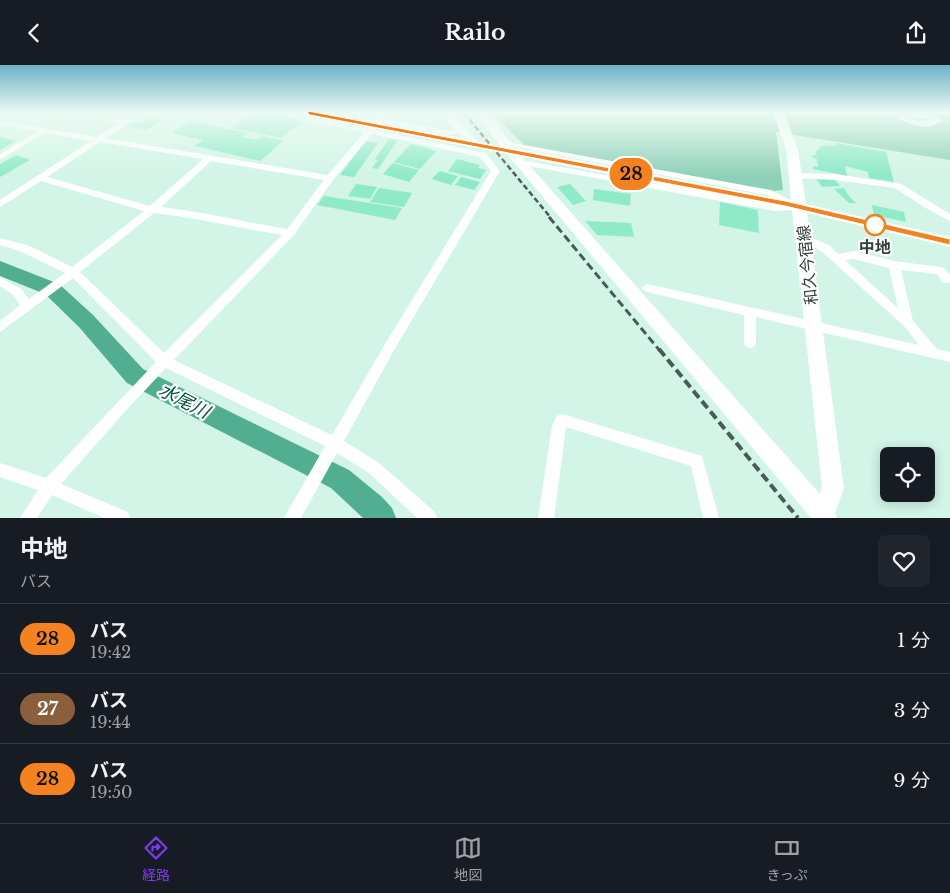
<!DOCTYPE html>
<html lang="ja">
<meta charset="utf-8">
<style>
body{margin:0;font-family:"Libre Baskerville","Noto Sans JP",serif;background:#20242c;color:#f1f3f6;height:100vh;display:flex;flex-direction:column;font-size:19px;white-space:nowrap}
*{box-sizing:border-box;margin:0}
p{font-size:16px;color:#9ea1a6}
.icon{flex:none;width:28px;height:28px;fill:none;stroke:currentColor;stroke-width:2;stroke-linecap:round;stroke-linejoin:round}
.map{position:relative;height:453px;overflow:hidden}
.side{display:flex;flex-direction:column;background:#171b24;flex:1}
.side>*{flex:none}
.badge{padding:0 10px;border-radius:16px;font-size:18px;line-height:32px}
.buttons{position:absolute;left:880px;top:382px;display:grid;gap:10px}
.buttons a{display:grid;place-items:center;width:55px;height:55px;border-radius:8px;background:#171b24;box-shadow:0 2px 12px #0003;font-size:25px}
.map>.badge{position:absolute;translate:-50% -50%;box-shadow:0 0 0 2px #fff}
.round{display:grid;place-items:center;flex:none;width:52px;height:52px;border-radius:8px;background:#20242c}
.headline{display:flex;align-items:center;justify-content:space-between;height:85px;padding:0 20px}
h1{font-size:24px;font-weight:700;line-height:38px}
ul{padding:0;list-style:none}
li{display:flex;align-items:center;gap:15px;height:70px;padding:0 20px;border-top:1px solid #363941}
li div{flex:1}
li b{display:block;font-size:19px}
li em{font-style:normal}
li .badge{min-width:55px;font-weight:700;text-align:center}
header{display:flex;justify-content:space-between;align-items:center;height:65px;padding:0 20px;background:#171b24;font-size:22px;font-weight:700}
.tabs{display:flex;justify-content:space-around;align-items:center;height:70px;border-top:1px solid #363941;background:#171b24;font-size:14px;color:#9ea1a6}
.tabs a{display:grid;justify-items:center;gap:2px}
.tabs .on{color:#7c3aed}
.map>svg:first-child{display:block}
.green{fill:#8fd0b8}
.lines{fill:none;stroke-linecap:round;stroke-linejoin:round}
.river{fill:#52ae91;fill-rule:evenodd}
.building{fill:#8feaca}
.lane{stroke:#fff;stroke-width:4.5}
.street{fill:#fff;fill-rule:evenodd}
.secondary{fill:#fff;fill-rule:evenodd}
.rail-far2{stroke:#4a5b53;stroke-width:2.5;stroke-dasharray:5.5 3;stroke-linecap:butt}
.rail-far1{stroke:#4a5b53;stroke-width:3;stroke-dasharray:8 4;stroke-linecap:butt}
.rail{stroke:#4a5b53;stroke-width:4;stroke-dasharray:9 4.5;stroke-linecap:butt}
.line{fill:#f58220;stroke:#fff}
.stop-dot{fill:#fff;stroke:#f58220;stroke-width:2.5}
.labels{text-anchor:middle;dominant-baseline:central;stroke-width:4.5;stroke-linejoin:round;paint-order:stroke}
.stop-label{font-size:16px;font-weight:bold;fill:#32403a;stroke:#fff}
.street-label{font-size:16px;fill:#32403a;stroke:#fff}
.water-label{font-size:18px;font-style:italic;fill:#01533f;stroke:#fff}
</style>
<header><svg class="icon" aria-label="back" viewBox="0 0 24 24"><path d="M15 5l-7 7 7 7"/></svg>Railo<svg class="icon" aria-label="share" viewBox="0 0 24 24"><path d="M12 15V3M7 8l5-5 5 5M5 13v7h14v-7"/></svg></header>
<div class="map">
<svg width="950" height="453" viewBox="0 0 950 453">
<rect width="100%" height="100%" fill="#d2f5e7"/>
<polygon class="green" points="492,48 950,48 950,95 776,67 783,125 775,126 530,82 524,80"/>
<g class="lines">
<polygon class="river" points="0,196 59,219 93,250 143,304 349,405 382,432 392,443 396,453 363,453 331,423 127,318 79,262 45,229 0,211"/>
</g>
<g class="building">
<polygon points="48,48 64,48 55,53 43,50"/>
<polygon points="252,48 264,48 295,54 303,58 297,63 294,62 281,73 232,63"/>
<polygon points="149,53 161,55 147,65 127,61 134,57 141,58"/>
<polygon points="190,55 247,68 242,72 257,75 262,71 283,76 260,96 195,81 203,75 172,68"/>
<polygon points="0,72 15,76 0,85"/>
<polygon points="389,74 398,75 378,104 372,103 378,95 375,94"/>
<polygon points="366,76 378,78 354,112 340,110"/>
<polygon points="836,78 886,87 894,117 869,113 868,107 845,101 847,111 813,104 813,101 818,102 817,94 812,92 812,90 816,90 816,86 821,81 837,80"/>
<polygon points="411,79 436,86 420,104 394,97"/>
<polygon points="16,90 30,95 0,112 0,99"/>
<polygon points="457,94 480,100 478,103 486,105 480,114 448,106"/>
<polygon points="393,98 419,105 409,117 383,109"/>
<polygon points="439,106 458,111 451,120 432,114"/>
<polygon points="461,112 480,117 474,125 455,120"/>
<polygon points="816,114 834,114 840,121 822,122"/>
<polygon points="356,119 377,122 370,134 348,131"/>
<polygon points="570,119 586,136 573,140 557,122"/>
<polygon points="379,123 412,128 404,142 370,137"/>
<polygon points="844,123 848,130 856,138 849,138 834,124"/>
<polygon points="594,124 631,129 630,141 593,135"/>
<polygon points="324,131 402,143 395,155 317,140"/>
<polygon points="720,137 758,145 759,168 719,160"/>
<polygon points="872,140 904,147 906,157 874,150"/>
<polygon points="585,156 631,158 634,172 597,170"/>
</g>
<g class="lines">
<polyline class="lane" points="0,92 43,66"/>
<g class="street">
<path d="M 76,48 L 89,48 L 124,54 L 134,48 L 143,48 L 106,73 L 328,110 L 364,67 L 304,55 L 293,48 L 302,48 L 309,51 L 368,63 L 374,57 L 339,50 L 335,48 L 350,48 L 377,52 L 381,48 L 389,48 L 384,54 L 451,66 L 461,64 L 465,66 L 451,70 L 381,58 L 375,65 L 486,88 L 500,106 L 393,287 L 344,376 L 379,398 L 435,447 L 437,453 L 417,453 L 369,408 L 337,388 L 301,453 L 284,453 L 325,381 L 166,303 L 129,342 L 61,419 L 128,447 L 130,453 L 104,453 L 52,430 L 37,453 L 20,453 L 38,425 L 0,412 L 0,398 L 46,413 L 156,297 L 73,213 L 0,267 L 0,256 L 20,240 L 13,230 L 0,221 L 0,212 L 21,224 L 29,234 L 65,208 L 22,187 L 0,180 L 0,173 L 30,181 L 72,202 L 144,146 L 41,116 L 0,142 L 0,135 L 91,76 L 0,60 L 0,56 L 97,72 L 118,58 ZM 372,69 L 480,92 L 491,106 L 385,279 L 332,370 L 174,295 L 294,170 L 333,115 ZM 100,77 L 203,94 L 150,141 L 47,112 ZM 211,96 L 324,115 L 287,164 C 245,157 203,147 161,142 ZM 154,148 C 197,153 239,163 282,170 L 164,288 L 80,207 Z"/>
<path d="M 893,48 L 927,49 L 943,55 C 928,68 908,59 893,51 ZM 905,50 L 932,55 L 918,56 Z"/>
<polygon points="502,76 770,125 803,141 796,145 775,146 518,99 514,96 515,94 775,140 787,139 767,130 505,80 501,78"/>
<polygon points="796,108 835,109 901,119 950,149 950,156 924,142 895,123 835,115 793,113 792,111"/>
<path d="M 804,170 L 829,180 L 838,189 L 854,186 L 894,196 L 940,202 L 944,203 L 950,210 L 950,218 L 942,217 L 937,209 L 901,205 L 913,256 L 937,284 L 950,287 L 950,297 L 756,252 L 756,278 L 754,282 L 750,283 L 746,282 L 744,278 L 744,250 L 647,227 L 641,223 L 647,219 L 919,280 L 904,261 L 821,186 L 800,175 L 799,173 L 800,171 ZM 854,194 L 889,203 L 898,243 L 845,195 Z"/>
<polygon points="562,349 702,391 719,453 703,453 691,401 566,362 554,453 538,453 552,361 557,351"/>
</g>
<path class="secondary" d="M 304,48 L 325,48 L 462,73 L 440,48 L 452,48 L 477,76 L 500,81 L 476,48 L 487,48 L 515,83 L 791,136 L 786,84 L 773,48 L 784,48 L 798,84 L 806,139 L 950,172 L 950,182 L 807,148 L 844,423 L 835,448 L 837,453 L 811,453 L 507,89 L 310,51 ZM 522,92 L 792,145 L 822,423 L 820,429 Z"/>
<polyline class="rail-far2" points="464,48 551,153"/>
<polyline class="rail-far1" points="549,152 660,286"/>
<polyline class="rail" points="659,284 798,453"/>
</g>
<linearGradient id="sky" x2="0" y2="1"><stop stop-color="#6cb2c5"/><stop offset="0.43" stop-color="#ebfaf4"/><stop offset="1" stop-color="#ebfaf4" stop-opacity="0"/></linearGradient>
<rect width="950" height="111" fill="url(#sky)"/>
<polygon class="line" points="308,46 785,136 950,174 950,180 785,141 310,50 308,49"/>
<circle class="stop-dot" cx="875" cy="160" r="10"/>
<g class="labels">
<g class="stop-label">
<text x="875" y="182">中地</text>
</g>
<g class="street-label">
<text transform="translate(807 200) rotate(-96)">和久今宿線</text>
</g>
<g class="water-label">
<text transform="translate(184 336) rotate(27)">水尾川</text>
</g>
</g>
</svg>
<div class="buttons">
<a><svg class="icon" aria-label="locate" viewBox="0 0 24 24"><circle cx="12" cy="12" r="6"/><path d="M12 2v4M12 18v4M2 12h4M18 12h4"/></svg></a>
</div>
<b class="badge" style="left:631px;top:109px;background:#f58220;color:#111">28</b>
</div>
<section class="side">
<div class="headline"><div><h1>中地</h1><p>バス</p></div><a class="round"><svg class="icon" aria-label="heart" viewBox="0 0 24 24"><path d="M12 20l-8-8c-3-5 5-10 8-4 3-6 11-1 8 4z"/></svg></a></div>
<ul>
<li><span class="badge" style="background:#f58220;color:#111">28</span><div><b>バス</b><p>19:42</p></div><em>1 分</em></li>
<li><span class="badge" style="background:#8b5e3c;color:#fff">27</span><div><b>バス</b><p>19:44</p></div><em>3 分</em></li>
<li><span class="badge" style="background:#f58220;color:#111">28</span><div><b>バス</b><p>19:50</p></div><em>9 分</em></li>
</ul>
</section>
<nav class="tabs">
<a class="on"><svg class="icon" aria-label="directions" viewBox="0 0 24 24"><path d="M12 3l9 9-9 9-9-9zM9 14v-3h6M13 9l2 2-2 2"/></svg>経路</a>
<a><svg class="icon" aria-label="map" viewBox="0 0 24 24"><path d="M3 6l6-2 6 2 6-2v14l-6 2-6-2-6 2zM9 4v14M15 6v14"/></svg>地図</a>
<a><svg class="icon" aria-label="tickets" viewBox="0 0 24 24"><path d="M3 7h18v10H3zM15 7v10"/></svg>きっぷ</a>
</nav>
